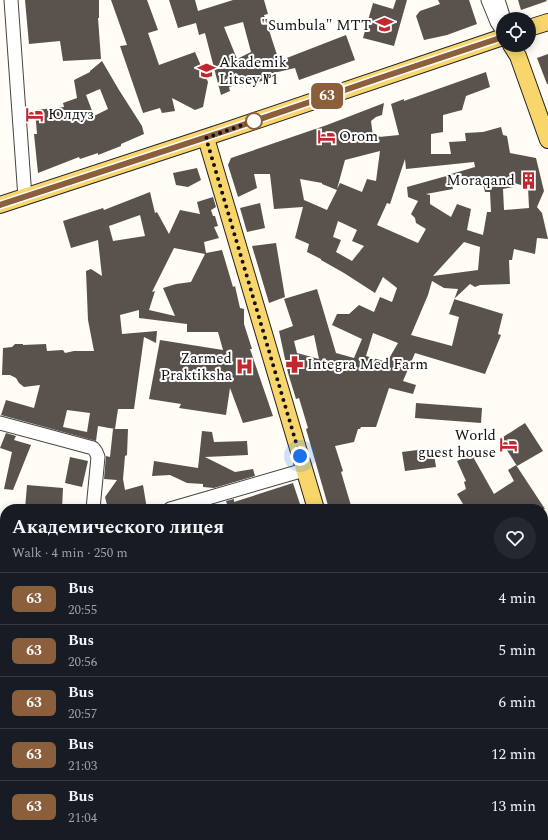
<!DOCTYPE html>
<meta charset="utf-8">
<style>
body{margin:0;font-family:Spectral,serif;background:#242831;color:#f1f3f6;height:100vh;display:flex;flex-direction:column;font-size:15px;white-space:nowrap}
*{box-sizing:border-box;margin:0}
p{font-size:13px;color:#9ea1a6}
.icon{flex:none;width:22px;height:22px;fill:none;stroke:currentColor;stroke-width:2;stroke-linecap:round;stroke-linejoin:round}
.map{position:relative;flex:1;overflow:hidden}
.side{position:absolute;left:0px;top:504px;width:548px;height:336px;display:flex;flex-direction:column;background:#171b24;border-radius:16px 16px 0 0;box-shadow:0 2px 10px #0003}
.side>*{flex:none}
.badge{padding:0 8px;border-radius:6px;font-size:14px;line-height:26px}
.tools{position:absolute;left:496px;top:12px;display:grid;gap:8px}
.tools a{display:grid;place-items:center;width:40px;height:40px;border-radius:50%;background:#171b24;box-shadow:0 2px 10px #0003;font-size:20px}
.you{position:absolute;width:20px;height:20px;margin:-10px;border:3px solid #fff;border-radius:50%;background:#1a73e8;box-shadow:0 0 0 6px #1a73e833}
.map>.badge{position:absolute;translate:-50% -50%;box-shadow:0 0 0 2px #fff}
.round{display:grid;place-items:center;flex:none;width:42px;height:42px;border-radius:21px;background:#242831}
.head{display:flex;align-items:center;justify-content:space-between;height:68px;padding:0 12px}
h1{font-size:19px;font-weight:700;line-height:30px}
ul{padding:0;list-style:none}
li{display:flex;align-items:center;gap:12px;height:52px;padding:0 12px;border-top:1px solid #363941}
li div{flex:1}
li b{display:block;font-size:15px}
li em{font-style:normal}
li .badge{min-width:44px;font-weight:700;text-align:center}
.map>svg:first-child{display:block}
.building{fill:#5a524d;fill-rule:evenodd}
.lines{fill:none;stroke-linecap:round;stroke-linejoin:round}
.minor-casing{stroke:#444;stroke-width:15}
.major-casing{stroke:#222;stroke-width:18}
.minor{stroke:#fff;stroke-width:13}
.major{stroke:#f9d66b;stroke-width:16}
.line-casing{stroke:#fff;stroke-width:9}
.line{stroke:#8b5e3c;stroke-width:6}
.walk{stroke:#111;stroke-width:4;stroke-dasharray:0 7.2}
.stop-dot{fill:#fff;stroke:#8b5e3c;stroke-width:2}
.labels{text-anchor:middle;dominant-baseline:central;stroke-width:4;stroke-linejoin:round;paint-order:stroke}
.poi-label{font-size:15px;fill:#111;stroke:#fff;text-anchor:end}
</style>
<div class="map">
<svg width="548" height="840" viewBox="0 0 548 840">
<rect width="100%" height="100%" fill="#fffdf5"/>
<g class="building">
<polygon points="25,0 99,0 99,18 98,18 101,59 63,61 60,41 29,44"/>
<polygon points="111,0 147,0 158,30 148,33 159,65 195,52 208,82 203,107 195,110 172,98 175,111 162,113 160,108 143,113 120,46 127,45"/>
<path d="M 169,0 L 195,0 L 198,11 L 233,0 L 264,0 L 268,14 L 264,15 L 279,61 L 346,35 L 355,60 L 299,80 L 295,68 L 265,75 L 265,80 L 255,83 L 254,79 L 229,87 L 230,91 L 221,95 L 205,33 L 199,35 L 196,23 L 178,28 ZM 243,22 L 251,52 L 237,59 L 224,27 Z"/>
<polygon points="396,0 407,0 394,46 363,38 373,3 393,9"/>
<polygon points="438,0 469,0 477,24 447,35 424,40 416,16 420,11 440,4"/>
<polygon points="518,0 546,0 547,1 521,10"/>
<polygon points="548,54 548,84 547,84 537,58"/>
<path d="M 102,61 L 119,90 L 142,126 L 144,134 L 121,144 L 121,146 L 98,155 L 98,153 L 80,159 L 79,157 L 38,173 L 34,134 L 37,134 L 35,110 L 64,107 L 63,103 L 77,98 L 74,80 L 90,72 L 90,71 ZM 100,89 L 108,109 L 94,116 L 86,95 Z"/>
<path d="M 486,72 L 490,87 L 466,96 L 462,110 L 443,115 L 443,132 L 431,134 L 431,154 L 451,154 L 449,142 L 466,141 L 465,133 L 483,132 L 501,127 L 503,135 L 507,136 L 510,153 L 536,158 L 544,191 L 537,207 L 542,213 L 548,239 L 537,238 L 535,254 L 514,249 L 512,260 L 509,260 L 510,284 L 480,285 L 475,287 L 470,284 L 454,299 L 503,314 L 498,334 L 501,335 L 485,374 L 415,353 L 403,381 L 416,385 L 413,394 L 389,388 L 376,427 L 361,427 L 360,429 L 358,429 L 354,442 L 335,446 L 343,471 L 341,472 L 352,509 L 329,509 L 306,429 L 308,428 L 299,398 L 296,399 L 288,373 L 279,331 L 293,326 L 284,299 L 317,289 L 336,353 L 354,358 L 362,339 L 332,325 L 337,314 L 349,314 L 359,305 L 374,312 L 380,297 L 392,302 L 397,288 L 383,277 L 375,293 L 344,273 L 321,260 L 321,259 L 307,252 L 309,244 L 295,238 L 303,207 L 274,209 L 270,174 L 254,174 L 257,188 L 238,197 L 228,165 L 231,158 L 327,125 L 384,103 L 382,115 L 376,117 L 371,121 L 373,137 L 380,136 L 379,137 L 399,135 L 391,104 L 404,99 L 404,101 ZM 380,151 L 376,181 L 367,179 L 362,192 L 340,183 L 337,189 L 345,160 ZM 405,159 L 406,169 L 474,162 L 475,167 L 451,174 L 482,180 L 485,192 L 490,192 L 491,212 L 487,212 L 483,235 L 467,230 L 471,209 L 457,204 L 451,217 L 430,204 L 430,195 L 426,194 L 453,189 L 450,175 L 407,187 L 408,197 L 418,201 L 411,214 L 415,218 L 416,223 L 426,229 L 418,243 L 377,225 L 387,203 L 390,204 ZM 300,179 L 322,183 L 322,184 L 337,190 L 327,210 L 304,200 ZM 514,183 L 528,187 L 529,208 L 504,210 L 503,189 L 513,187 ZM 338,221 L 357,230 L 352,241 L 364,246 L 352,261 L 336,252 L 341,240 L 333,237 ZM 464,242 L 480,247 L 478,270 L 433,276 ZM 432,281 L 444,288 L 458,289 L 449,314 L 459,317 L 452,346 L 411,335 L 428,295 ZM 373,333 L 398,343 L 387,362 L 366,356 ZM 314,335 L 319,359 L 297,353 L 294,341 Z"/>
<polygon points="197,168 201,180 188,187 176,185 173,173"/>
<path d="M 150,192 L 155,213 L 157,212 L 169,234 L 180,210 L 200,214 L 197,202 L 213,197 L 216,207 L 211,210 L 213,216 L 215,216 L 218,226 L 214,227 L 219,238 L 204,242 L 206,253 L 222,250 L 233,287 L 235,286 L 240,308 L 244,309 L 244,324 L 252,349 L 250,349 L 273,416 L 243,423 L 230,388 L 226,415 L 179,408 L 181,404 L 149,399 L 160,340 L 223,350 L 218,332 L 187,332 L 187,324 L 139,318 L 139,310 L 120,315 L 122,334 L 157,331 L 156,343 L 144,337 L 134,409 L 118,409 L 115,429 L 98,426 L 96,441 L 1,415 L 6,400 L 34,408 L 40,385 L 24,387 L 19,383 L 16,378 L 10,375 L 2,375 L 3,348 L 12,347 L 15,344 L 23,344 L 23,345 L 46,344 L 47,351 L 63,350 L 65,353 L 74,351 L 94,351 L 88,320 L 86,271 L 91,269 L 102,276 L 98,240 L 71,248 L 63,221 L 103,208 L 104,210 ZM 140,215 L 145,236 L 113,241 L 109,226 ZM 174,248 L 205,254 L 191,282 L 176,284 L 163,288 L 175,316 L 149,310 L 155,291 L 152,292 ZM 67,410 L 90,413 L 87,432 L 63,427 Z"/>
<polygon points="260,203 265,228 247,232 240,208"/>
<polygon points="276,243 285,297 269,303 252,246"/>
<polygon points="416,403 482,408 481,423 415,418"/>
<polygon points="525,423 543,451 517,466 500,439"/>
<polygon points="113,429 128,429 127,455 125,456 123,479 125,490 143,485 147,509 108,509 105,497 117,480 104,479 106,456 110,457"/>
<polygon points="202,431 212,432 214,442 247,441 248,455 205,457 235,472 253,469 255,476 214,488 203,487 203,484 187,483 170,475 152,476 154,461 198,468"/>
<polygon points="6,433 16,436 14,440 31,445 13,490 4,489 12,452 0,448"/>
<polygon points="433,448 436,467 405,471 402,452"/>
<polygon points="472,455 494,494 514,481 508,470 516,465 545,509 466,509 457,494 466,489 464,482 466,481 457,461"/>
<polygon points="70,457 88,461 82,487 65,483"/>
<polygon points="293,483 300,504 285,509 217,509 217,507 227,504 226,501 234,499 234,502"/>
<polygon points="27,485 63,488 62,509 25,509"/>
</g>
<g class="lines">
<defs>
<g id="minor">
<polyline points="11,0 25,198"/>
<polyline points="488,0 497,22 503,31"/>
<polyline points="498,0 504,19"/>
<polyline points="0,423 93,448 96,452 98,457 93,509"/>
<polyline points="170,509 304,470"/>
<polyline points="0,547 5,549"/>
<polyline points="397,840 403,835"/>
</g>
<g id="major">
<polyline points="529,28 548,22"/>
<polyline points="511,45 518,56 548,140"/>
<polyline points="206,138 316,509"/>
<polyline points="0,205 222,132 503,37"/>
<polyline points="543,538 548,535"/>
<polyline points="503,835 507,840"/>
<polyline points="4,840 13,835"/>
</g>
</defs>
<use href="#minor" class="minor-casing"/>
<use href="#major" class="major-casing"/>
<use href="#minor" class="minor"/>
<use href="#major" class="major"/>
</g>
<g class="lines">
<defs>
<polyline id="line" points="0,205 222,132 380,78 503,37"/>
</defs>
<use href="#line" class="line-casing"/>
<use href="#line" class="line"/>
<polyline class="walk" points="254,121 206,138 300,456"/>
</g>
<defs>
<symbol id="school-bare" viewBox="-9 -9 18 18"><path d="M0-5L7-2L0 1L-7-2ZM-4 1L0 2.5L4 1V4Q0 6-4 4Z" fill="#c4262e" stroke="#fff" stroke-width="2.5" paint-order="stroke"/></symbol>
<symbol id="university-bare" viewBox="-9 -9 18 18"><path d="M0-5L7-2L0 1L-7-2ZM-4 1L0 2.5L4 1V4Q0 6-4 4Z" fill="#c4262e" stroke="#fff" stroke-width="2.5" paint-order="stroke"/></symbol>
<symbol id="hotel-bare" viewBox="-9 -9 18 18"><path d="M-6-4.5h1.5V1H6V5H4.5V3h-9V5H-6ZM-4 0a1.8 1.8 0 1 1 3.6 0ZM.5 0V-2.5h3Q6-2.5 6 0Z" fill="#c4262e" stroke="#fff" stroke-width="2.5" paint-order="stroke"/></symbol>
<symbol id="building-bare" viewBox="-9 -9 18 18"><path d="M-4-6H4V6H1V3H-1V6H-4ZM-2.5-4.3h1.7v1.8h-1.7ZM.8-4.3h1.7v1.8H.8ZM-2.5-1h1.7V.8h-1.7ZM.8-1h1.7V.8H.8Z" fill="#c4262e" stroke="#fff" stroke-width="2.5" paint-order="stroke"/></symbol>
<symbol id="pharmacy-bare" viewBox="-9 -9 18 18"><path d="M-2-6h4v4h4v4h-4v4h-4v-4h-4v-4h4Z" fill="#c4262e" stroke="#fff" stroke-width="2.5" paint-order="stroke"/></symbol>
<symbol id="hospital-bare" viewBox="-9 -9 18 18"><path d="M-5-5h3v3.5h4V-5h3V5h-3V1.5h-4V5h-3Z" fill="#c4262e" stroke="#fff" stroke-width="2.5" paint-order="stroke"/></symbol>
</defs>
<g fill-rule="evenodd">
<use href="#school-bare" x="372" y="12" width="25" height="25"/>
<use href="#university-bare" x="194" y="58" width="25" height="25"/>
<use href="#hotel-bare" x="22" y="102" width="25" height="25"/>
<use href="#hotel-bare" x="314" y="124" width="25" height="25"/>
<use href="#building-bare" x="516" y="168" width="25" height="25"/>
<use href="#pharmacy-bare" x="282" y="352" width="25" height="25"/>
<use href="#hospital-bare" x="232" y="354" width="25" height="25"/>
<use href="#hotel-bare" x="496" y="432" width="25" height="25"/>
</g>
<circle class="stop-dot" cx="254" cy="121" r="8"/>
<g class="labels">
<g class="poi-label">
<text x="371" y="25">"Sumbula" MTT</text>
<text x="219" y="62" text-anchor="start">Akademik<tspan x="219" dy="17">Litsey №1</tspan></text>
<text x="48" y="114" text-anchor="start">Юлдуз</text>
<text x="339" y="136" text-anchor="start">Orom</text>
<text x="515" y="180">Moraqand</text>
<text x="232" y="358">Zarmed<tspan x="232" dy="17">Praktiksha</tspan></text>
<text x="307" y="364" text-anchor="start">Integra Med Farm</text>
<text x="496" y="435">World<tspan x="496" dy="17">guest house</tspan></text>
</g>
</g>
</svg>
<div class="tools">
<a><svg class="icon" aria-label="locate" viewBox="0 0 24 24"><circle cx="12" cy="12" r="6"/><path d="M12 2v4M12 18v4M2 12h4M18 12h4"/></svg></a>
</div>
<div class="you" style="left:300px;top:456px"></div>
<b class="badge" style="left:327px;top:96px;background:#8b5e3c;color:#fff">63</b>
<section class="side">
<div class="head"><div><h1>Академического лицея</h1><p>Walk · 4 min · 250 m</p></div><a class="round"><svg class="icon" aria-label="heart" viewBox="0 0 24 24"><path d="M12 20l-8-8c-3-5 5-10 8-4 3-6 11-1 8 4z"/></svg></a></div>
<ul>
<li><span class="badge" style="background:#8b5e3c;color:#fff">63</span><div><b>Bus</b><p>20:55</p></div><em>4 min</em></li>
<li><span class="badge" style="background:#8b5e3c;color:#fff">63</span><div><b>Bus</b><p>20:56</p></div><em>5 min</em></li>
<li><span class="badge" style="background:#8b5e3c;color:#fff">63</span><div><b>Bus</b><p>20:57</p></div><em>6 min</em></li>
<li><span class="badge" style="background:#8b5e3c;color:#fff">63</span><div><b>Bus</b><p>21:03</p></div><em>12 min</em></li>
<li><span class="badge" style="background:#8b5e3c;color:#fff">63</span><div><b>Bus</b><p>21:04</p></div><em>13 min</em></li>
</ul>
</section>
</div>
